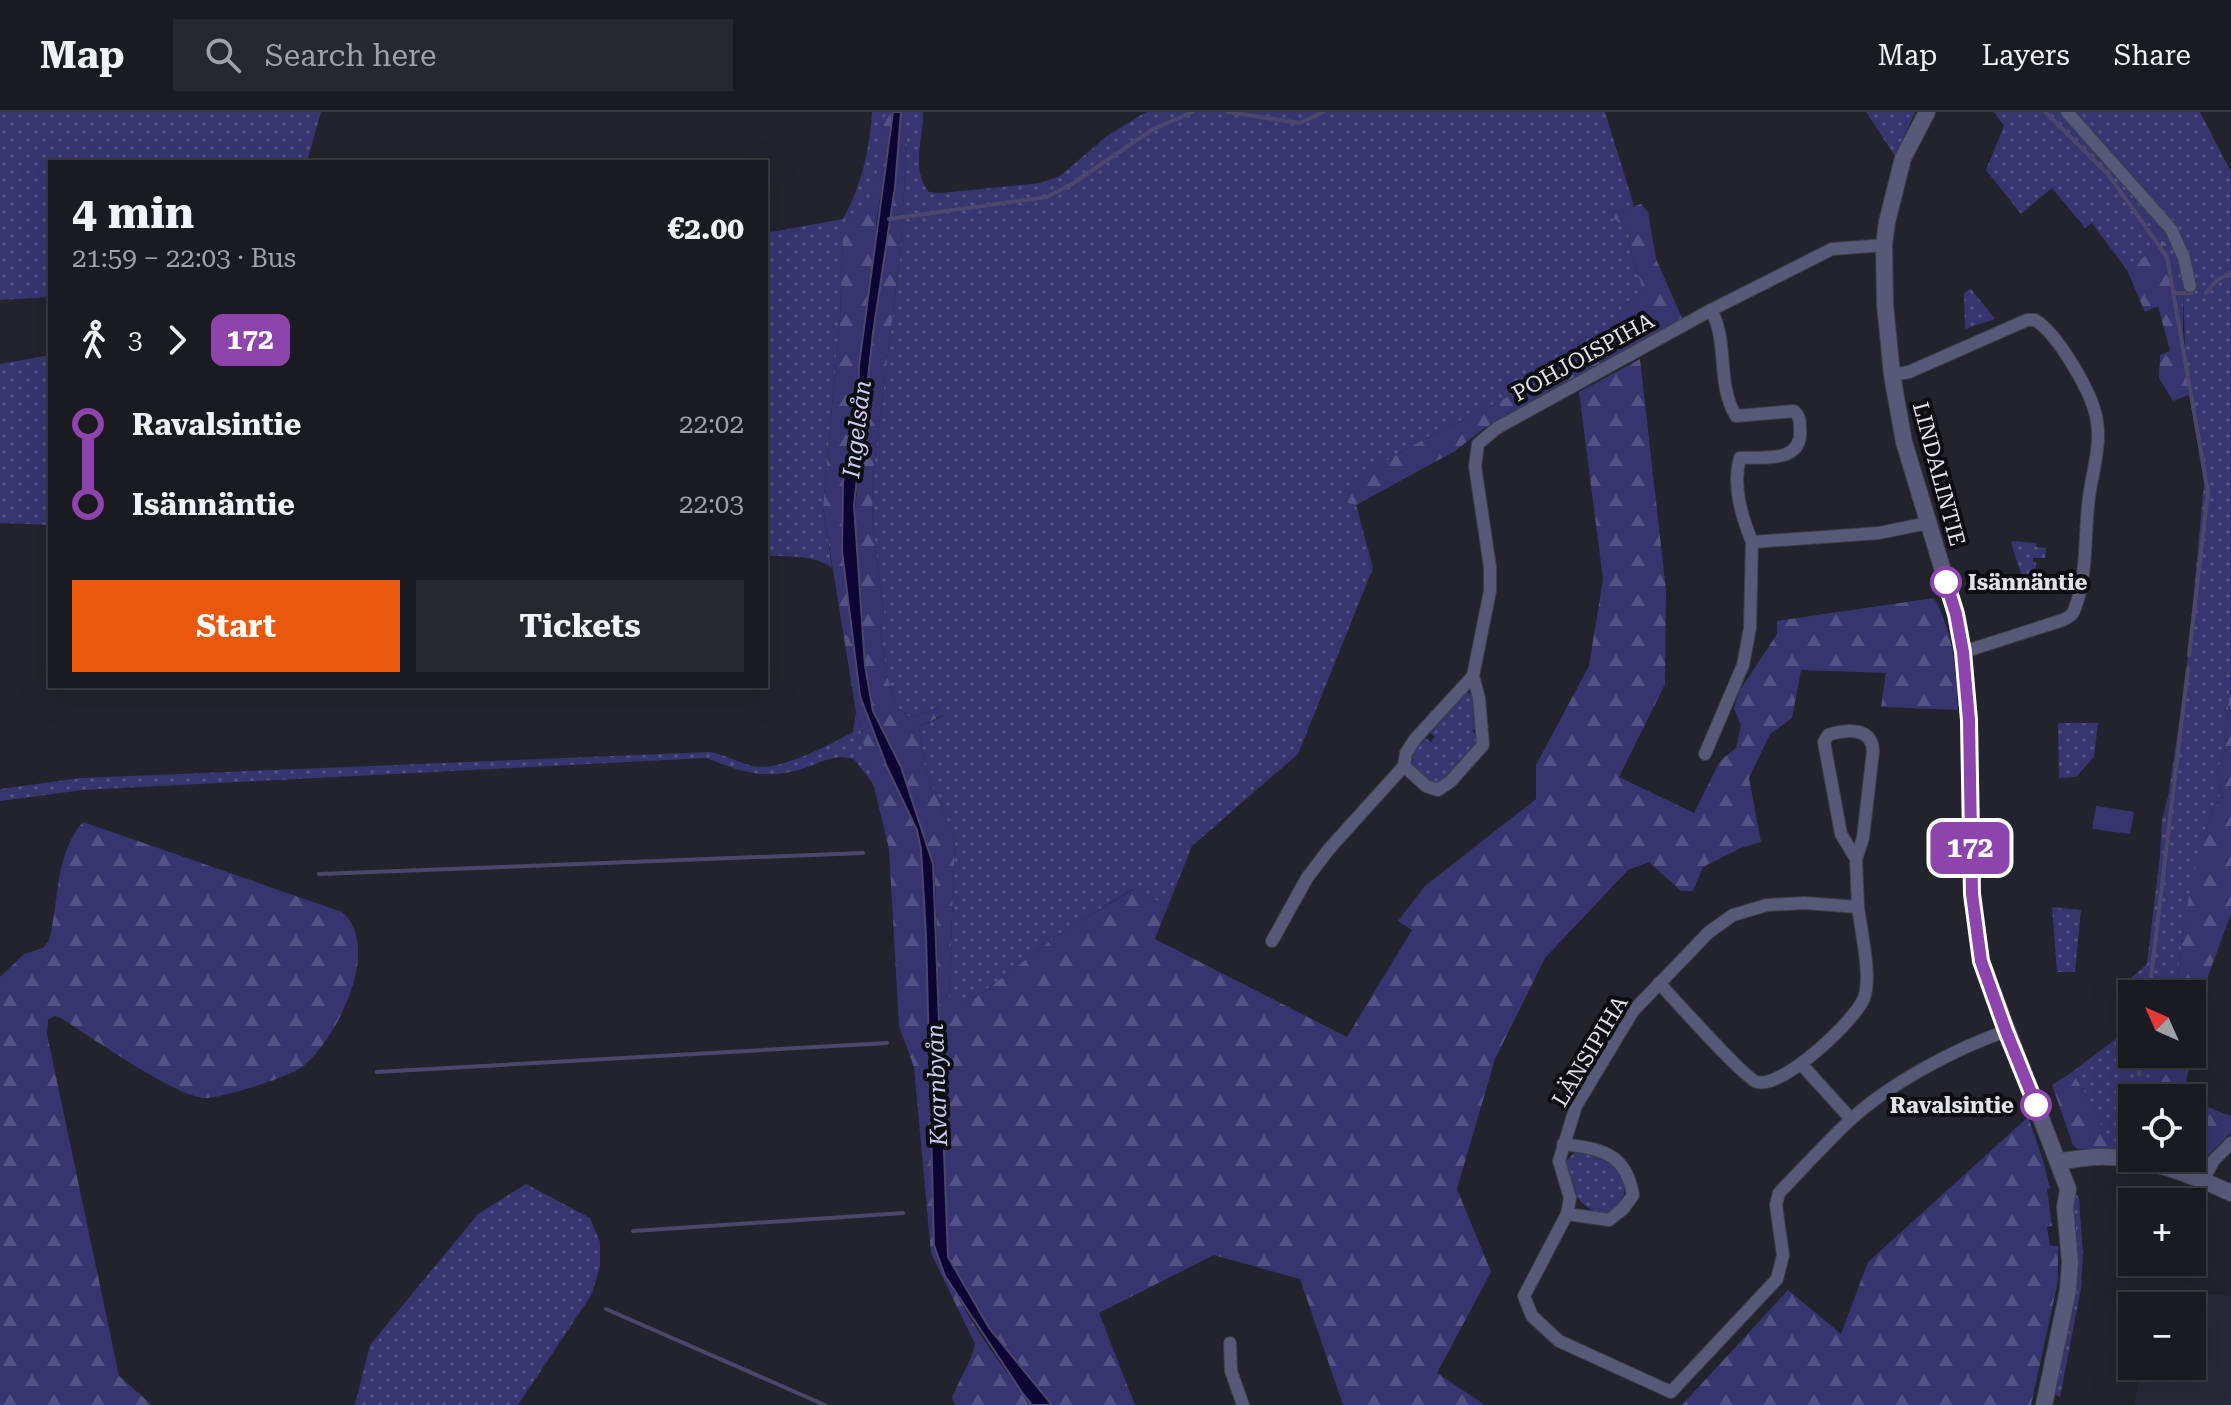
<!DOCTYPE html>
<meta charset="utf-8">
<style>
body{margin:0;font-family:"Roboto Serif",serif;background:#27272e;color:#f1f3f6;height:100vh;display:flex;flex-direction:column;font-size:30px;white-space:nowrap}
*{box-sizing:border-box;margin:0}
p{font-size:26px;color:#9fa1a5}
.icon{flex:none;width:44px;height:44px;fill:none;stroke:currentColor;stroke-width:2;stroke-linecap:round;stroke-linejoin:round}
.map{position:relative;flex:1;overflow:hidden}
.panel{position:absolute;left:48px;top:48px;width:720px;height:528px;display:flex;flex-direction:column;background:#1a1a21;border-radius:0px;box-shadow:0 8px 32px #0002,0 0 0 2px #38383f}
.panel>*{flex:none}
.badge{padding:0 16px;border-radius:12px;font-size:28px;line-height:52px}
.needle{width:52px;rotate:315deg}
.tools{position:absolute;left:2118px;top:868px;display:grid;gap:16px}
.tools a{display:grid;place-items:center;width:88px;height:88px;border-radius:0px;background:#1a1a21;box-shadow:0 8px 32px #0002,0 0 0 2px #38383f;font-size:40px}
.map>.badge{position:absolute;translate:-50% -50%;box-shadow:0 0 0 4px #fff}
.legs{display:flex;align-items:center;gap:12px;height:88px;padding:0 24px;font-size:26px}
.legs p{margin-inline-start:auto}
.overview{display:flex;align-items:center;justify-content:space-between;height:136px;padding:0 24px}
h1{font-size:44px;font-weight:700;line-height:60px}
.action{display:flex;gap:16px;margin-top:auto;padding:16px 24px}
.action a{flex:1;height:92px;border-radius:0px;background:#ea580c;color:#fff;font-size:32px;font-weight:700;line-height:92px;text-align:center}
.action a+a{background:#27272e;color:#f1f3f6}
ul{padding:0 24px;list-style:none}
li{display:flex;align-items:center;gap:28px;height:80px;font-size:30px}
li i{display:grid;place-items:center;width:12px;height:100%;margin:0 10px;background:currentColor}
li i::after{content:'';width:20px;height:20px;margin:-10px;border:6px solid;border-radius:50%;background:#1a1a21}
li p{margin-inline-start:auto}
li:first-child i{background:linear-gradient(#0000 50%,currentColor 0)}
li:last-child i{background:linear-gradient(currentColor 50%,#0000 0)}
header{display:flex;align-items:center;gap:48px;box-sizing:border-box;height:112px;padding:0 40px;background:#1a1a21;border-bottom:2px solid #38383f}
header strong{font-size:38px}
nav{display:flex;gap:44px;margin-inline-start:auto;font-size:28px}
.search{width:560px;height:72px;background:#27272e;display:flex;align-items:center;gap:20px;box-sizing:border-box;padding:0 28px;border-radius:0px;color:#9fa1a5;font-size:30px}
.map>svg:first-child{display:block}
.built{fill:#282938}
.grass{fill:url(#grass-dots)}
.forest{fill:url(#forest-firs)}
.pitch{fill:#37356f}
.water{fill:#0d0335;stroke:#4d466b;stroke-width:2}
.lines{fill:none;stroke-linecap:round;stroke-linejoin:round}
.stream{stroke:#4d466b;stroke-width:4}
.minor-casing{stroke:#3d3e47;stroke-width:14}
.tertiary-casing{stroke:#3d3e47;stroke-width:18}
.minor{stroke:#575979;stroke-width:12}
.tertiary{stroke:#575979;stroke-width:16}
.line-1-casing{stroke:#fff;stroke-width:18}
.line-1{stroke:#8e44ad;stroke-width:12}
.stop-1-dot{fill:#fff;stroke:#8e44ad;stroke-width:4}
.labels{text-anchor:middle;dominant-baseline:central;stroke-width:8;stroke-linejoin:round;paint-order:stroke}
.street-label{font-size:22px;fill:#e2e3ea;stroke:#0c0c11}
.stop-label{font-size:22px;font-weight:bold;fill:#e2e3ea;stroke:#0c0c11;text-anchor:start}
.water-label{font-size:24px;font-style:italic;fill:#c9ccf6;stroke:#0c0c11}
</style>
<header>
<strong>Map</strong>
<div class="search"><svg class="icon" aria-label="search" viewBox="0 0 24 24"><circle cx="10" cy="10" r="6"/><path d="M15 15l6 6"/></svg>Search here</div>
<nav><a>Map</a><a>Layers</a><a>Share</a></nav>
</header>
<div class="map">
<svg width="2231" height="1293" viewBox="0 0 2231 1293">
<defs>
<pattern id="grass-dots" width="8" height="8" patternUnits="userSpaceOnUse" patternTransform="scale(2)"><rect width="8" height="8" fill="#37356f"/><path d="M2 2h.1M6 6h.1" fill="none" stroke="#545284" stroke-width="1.8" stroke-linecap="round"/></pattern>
<pattern id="forest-firs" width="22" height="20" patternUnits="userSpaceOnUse" patternTransform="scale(2)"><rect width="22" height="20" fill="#37356f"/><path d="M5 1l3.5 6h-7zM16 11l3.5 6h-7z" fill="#545284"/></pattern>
</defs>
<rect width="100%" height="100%" fill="#22232c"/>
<polygon class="built" points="2179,1178 2231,1184 2231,1293 2135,1293 2140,1254 2192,1254 2192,1194 2175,1194"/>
<g class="grass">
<polygon points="0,0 321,0 307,50 50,50 50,185 0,188"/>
<path d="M 872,0 L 887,0 C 877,28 881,66 870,90 C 864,102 853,110 843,119 L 840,205 L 823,396 L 832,456 C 813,442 789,445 766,444 L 766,121 L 843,107 C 861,75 870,37 872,0 Z"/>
<path d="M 902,0 L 923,0 C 924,25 910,58 929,80 L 941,81 L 1040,71 L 1060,64 L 1107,24 L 1146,0 L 1605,0 L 1634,94 L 1625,99 L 1632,143 L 1643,178 L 1624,193 L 1613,213 L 1577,250 L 1426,326 L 1355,367 L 1344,379 L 1345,390 L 1356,393 L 1373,456 L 1298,642 L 1192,734 L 1168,794 L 1133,777 L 1059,822 L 965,894 L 949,887 L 955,726 L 925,658 L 919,615 L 943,604 L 938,596 L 910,605 L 896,594 L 887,563 L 880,518 L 884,502 L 873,416 L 872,372 L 901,135 L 907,25 Z"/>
<polygon points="1866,0 1915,0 1895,44"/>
<polygon points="1994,0 2200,0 2231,60 2231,562 2224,643 2217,658 2221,681 2204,721 2183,818 2176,882 2132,882 2132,942 2168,942 2154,986 2132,986 2132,1039 2114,1038 2103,1022 2099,1003 2072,960 2126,919 2132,865 2147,852 2160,743 2162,707 2168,685 2186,565 2204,371 2186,262 2183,179 2167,135 2152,131 2151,139 2127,158 2092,111 2085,116 2052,76 2021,102 1986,58 2004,14"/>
<polygon points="1971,177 1995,207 1965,217 1964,181"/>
<polygon points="50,243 50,413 0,411 0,252"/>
<polygon points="2013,429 2036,431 2036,435 2046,436 2045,446 2033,446 2033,450 2036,450 2034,474 2026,477 2011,431"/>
<polygon points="1465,580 1475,584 1477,617 1472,618 1479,629 1445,669 1435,674 1411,654 1415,637 1424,625 1431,630 1435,625 1429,619"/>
<path d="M 856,600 L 874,673 L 854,647 C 832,642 826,649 805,656 C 766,669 742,660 706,646 L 83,678 L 0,689 L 0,677 L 81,666 L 710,640 C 725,643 738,650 752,654 C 779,660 829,633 853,620 Z"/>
<polygon points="2058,611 2098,611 2094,645 2076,665 2059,666"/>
<polygon points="2052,795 2081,798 2075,860 2057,860"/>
<path d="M 1575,1040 C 1588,1041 1601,1043 1612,1051 C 1634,1067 1626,1094 1604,1104 C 1577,1094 1570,1077 1564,1051 Z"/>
<polygon points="526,1072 590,1106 600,1130 600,1154 592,1182 518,1293 355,1293 370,1233 478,1102"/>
<polygon points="2075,1081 2079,1086 2083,1142 2081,1176 2060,1285 2054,1282 2071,1093"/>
</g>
<g class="forest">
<path d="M 887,0 L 893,0 L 893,8 L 876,111 L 877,127 L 859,253 L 858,292 L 843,370 L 842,439 L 860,584 L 887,655 L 917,718 L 921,738 L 926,823 L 934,1133 C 955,1191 994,1245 1032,1293 L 955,1293 L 952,1286 C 959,1267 971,1251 975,1232 L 931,1141 L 914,955 L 899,914 L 889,737 L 856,600 L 823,396 L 840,205 L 843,118 C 853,110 864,102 870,90 C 881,65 876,28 887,0 Z"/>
<path d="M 901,0 L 905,4 L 907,25 L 901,135 L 872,372 L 873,416 L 884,502 L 880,518 L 887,563 L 896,594 L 910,605 L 939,596 L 943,603 L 919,615 L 925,658 L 955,726 L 949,886 L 965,894 L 1062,820 L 1134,777 L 1168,794 L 1155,827 L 1347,925 L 1412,818 L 1398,809 L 1425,774 L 1536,687 L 1536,653 L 1589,554 L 1603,467 L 1579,280 L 1640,247 L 1666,478 L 1665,572 L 1619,665 L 1694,701 L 1720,649 L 1736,636 L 1741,614 L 1734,596 L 1740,578 L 1777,522 L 1777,509 L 1934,486 C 1954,523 1956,556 1958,598 L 1881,595 L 1886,561 L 1801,558 L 1792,606 L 1770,622 L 1749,666 L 1761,730 L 1741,736 L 1703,755 L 1693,779 L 1681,779 L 1649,750 L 1628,758 L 1545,846 L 1495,947 L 1457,1077 L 1491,1160 L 1437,1261 L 1485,1293 L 1343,1293 L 1300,1167 L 1214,1143 L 1099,1201 L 1135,1293 L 1052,1293 L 989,1216 L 948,1145 L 935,767 L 928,733 L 873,599 L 865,554 L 862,491 L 854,409 L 873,221 L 895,75 Z"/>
<path d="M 1618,92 L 1625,98 L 1641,92 L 1648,100 L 1656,147 L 1683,208 L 1483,317 L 1455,339 L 1356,393 L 1344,390 L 1344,379 L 1355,367 L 1426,326 L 1577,250 L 1613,213 L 1624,193 L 1643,178 L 1632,143 L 1627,113 C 1616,110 1613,108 1610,97 Z"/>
<polygon points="2149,110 2167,135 2183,179 2183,218 2189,283 2173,289 2159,266 2160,243 2170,239 2158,194 2145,200 2127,158 2151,139 2152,131 2145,117"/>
<polygon points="2231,562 2231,802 2208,864 2192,941 2192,882 2176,882 2183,818 2191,774 2204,721 2221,681 2217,658 2224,643"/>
<path d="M 83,710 L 342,800 C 383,834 337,928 302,955 C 289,965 220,987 204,986 C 173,983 91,925 61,906 L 55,904 L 48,908 L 47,922 L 119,1264 L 152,1293 L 0,1293 L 0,865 L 24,842 L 43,836 L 49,828 C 60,788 54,743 83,710 Z"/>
<polygon points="2168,942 2192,942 2183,985 2185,986 2154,986"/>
<polygon points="2072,960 2099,1003 2103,1022 2114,1038 2078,1037 2073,1033 2052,973"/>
<polygon points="2192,989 2231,1004 2231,1021 2196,1054 2167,1046 2192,1046"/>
<polygon points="2028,1005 2043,1048 2050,1076 2047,1077 2052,1114 2047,1115 2050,1134 2058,1134 2058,1169 2031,1293 1682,1293 1788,1178 1841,1222 1868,1150"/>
</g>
<polygon class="pitch" points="2096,694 2134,700 2130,722 2092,717"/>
<polygon class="water" points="893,0 901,0 895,75 873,221 854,393 865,554 873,599 901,655 933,752 948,1145 989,1216 1052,1293 1032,1293 1023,1282 945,1164 934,1133 926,823 921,738 917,718 887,655 860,584 842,439 843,370 858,292 859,253"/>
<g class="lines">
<g class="stream">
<polyline points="1227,0 1300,11 1323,0"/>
<polyline points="2045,0 2108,62 2167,145 2208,380 2189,543"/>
<polyline points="889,107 1047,85 1072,72 1153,17 1193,0"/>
<polyline points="2173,181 2191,181"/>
<polyline points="2206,181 2217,168 2231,161"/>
<polyline points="319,762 863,741"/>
<polyline points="2149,882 2188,556"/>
<polyline points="377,960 887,931"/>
<polyline points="2139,963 2142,942"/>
<polyline points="633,1119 903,1101"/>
<polyline points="606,1197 825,1293"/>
</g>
<defs>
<g id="minor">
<polyline points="2067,0 2171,117 2184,146 2190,174"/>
<path d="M 1711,198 C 1729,230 1716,272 1736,304 L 1794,299 C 1800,305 1800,309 1800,317 C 1803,351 1765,345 1740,346 C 1732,374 1742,405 1752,430"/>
<path d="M 1892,263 L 1909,260 L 2027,208 L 2035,208 C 2057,221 2088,275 2095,300 C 2103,328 2093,357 2089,385 C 2084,421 2088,462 2075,496 C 2073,503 2069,505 2063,508 L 1963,540"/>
<polyline points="1705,642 1743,553 1750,516 1752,430 1879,421 1928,411"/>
<polyline points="1404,654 1426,674 1438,678 1451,669 1483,633 1479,586 1473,564"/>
<path d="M 1856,747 L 1841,722 L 1824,630 L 1828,623 C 1847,617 1872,615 1873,639 L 1863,726 L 1856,747 L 1858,795"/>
<polyline points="1272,829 1307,766 1329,737 1404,654 1406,641 1415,627 1473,564 1490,479 1490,455 1475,354 1478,332 1497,316 1711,198 1832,137 1884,133"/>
<path d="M 1659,871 C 1673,886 1745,967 1757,970 C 1782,977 1855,909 1864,886 C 1872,865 1861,819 1858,795 L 1805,791 L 1767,793 L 1733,803 L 1709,820 L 1633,899 L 1576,994 L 1559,1049 L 1570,1086 L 1567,1102 L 1524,1184 L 1532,1204 L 1559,1229 L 1671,1280 L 1777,1167 L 1783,1143 L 1776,1093 L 1779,1081 C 1802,1057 1825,1032 1849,1009 C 1889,972 1954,937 2006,919"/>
<polyline points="1802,953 1851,1007"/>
<path d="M 1563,1032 C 1600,1037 1626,1040 1633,1083 L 1623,1097 L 1609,1108 L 1567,1102"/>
<polyline points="2203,1068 2214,1048 2231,1031"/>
<polyline points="1230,1231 1231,1259 1243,1293"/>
</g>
<g id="tertiary">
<polyline points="1927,0 1903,46 1887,110 1884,133 1885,192 1892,263 1904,330 1956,502 1963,540 1969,608 1972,782 1981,849 2068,1077 2065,1095 2070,1150 2068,1178 2044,1293"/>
<path d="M 2058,1049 C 2071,1048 2083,1046 2096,1045 C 2142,1043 2190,1062 2231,1081"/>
</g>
</defs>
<use href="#minor" class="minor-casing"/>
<use href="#tertiary" class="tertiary-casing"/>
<use href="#minor" class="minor"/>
<use href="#tertiary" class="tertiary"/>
</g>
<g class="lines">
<defs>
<polyline id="line-1" points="1946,470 1956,502 1963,540 1969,608 1972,782 1981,849 2006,919 2036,993"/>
</defs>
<use href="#line-1" class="line-1-casing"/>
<use href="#line-1" class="line-1"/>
</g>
<g class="stop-1-dot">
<circle cx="1946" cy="470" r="14"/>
<circle cx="2036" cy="993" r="14"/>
</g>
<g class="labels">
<g class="street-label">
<text transform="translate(1583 245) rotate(-29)">POHJOISPIHA</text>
<text transform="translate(1939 362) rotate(75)">LINDALINTIE</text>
<text transform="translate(1590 939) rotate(-59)">LÄNSIPIHA</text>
</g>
<g class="stop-label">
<text x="1968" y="470">Isännäntie</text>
<text x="2014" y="993" text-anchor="end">Ravalsintie</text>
</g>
<g class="water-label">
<text transform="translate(857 317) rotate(-83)">Ingelsån</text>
<text transform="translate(937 973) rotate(-92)">Kvarnbyån</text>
</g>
</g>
</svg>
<div class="tools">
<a><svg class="needle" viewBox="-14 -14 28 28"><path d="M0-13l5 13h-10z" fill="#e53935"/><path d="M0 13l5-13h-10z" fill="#9fa1a5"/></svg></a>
<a><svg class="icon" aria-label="locate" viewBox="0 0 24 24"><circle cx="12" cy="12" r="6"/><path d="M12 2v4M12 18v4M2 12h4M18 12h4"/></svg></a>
<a>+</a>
<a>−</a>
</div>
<b class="badge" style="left:1970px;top:736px;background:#8e44ad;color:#fff">172</b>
<section class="panel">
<div class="overview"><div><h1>4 min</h1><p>21:59 – 22:03 · Bus</p></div><b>€2.00</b></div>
<div class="legs"><svg class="icon" aria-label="walk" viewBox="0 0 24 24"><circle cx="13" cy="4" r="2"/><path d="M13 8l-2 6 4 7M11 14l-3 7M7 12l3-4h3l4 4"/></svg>3<svg class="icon" aria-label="forward" viewBox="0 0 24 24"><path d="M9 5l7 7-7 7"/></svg><b class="badge" style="background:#8e44ad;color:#fff">172</b></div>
<ul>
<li><i style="color:#8e44ad"></i><b>Ravalsintie</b><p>22:02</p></li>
<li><i style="color:#8e44ad"></i><b>Isännäntie</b><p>22:03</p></li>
</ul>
<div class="action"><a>Start</a><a>Tickets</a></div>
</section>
</div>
